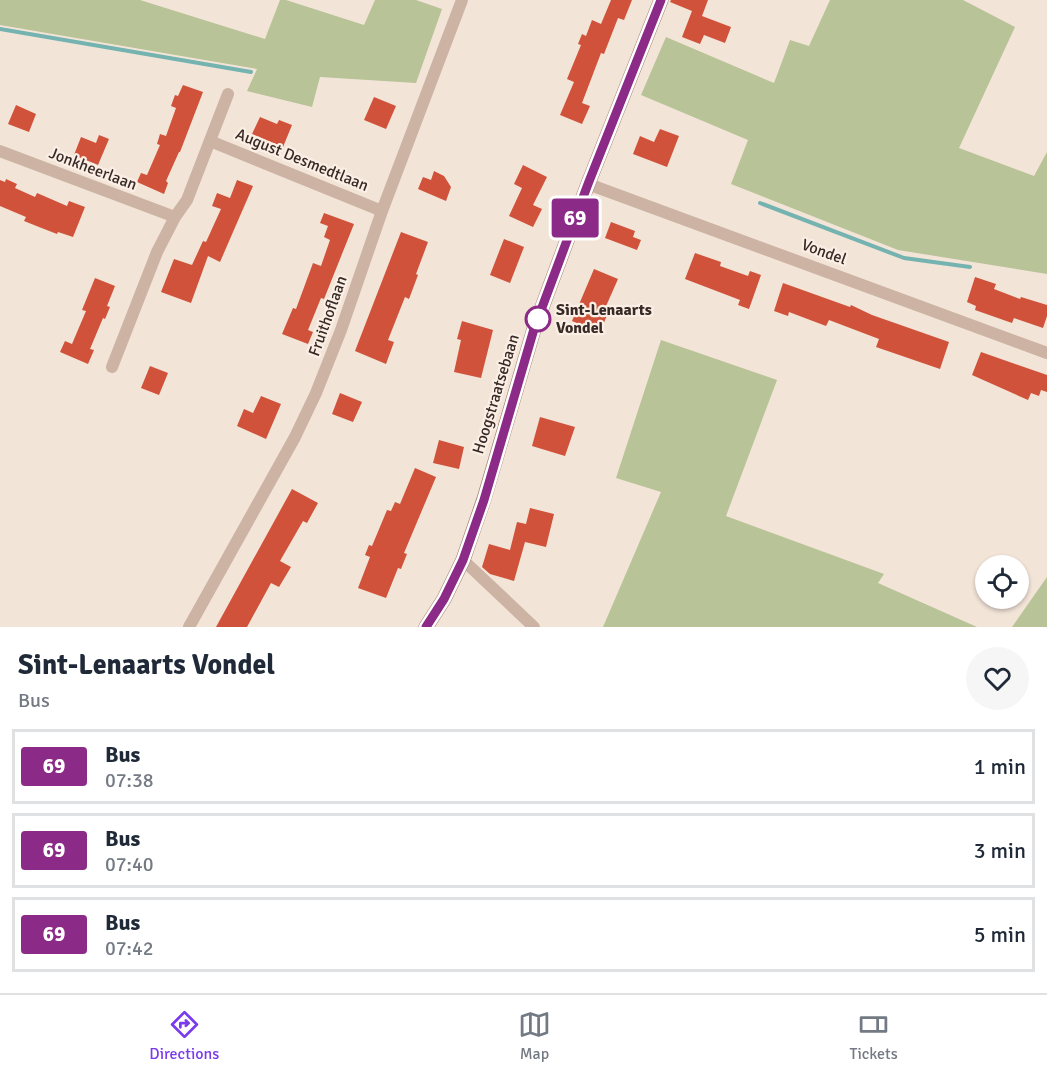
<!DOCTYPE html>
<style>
body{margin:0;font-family:Signika,sans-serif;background:#f6f6f7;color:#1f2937;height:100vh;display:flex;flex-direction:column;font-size:22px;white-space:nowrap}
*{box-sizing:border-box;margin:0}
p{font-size:20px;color:#747a83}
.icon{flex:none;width:33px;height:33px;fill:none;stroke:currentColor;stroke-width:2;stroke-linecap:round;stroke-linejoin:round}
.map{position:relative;height:627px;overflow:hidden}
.sheet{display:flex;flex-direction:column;background:#fff;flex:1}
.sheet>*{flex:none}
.badge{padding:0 12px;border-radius:4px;font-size:21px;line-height:39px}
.buttons{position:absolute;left:975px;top:555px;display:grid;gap:12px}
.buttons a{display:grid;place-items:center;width:54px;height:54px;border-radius:50%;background:#fff;box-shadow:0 2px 4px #0004;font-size:30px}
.map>.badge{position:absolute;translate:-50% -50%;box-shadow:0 0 0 3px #fff}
.round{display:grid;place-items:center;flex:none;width:63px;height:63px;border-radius:32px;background:#f6f6f7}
.summary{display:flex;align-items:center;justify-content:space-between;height:102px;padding:0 18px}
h1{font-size:28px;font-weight:700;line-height:45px}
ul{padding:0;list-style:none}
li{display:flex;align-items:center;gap:18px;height:75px;margin:0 12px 9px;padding:0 6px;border:3px solid #e0e1e3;border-radius:0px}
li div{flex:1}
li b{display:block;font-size:22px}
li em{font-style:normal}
li .badge{min-width:66px;font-weight:700;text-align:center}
.menu{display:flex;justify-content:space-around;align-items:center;height:84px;border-top:2px solid #e0e1e3;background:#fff;font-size:16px;color:#747a83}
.menu a{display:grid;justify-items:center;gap:3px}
.menu .selected{color:#7c3aed}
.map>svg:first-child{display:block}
.green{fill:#b8c397}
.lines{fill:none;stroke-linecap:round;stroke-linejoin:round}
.stream{stroke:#75b3b0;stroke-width:4}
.building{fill:#d0523a}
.street{stroke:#ccb3a3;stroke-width:12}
.secondary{stroke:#a08175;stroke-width:15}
.line-casing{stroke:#fff;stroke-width:14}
.line{stroke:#8c2b87;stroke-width:9}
.stop-dot{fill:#fff;stroke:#8c2b87;stroke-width:3}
.labels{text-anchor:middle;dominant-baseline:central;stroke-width:4.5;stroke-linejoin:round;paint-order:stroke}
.street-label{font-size:16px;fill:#372a26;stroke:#fbefe5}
.stop-label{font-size:16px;font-weight:bold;fill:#372a26;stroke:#fbefe5;text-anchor:start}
</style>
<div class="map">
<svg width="1047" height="627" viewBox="0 0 1047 627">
<rect width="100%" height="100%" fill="#f3e4d8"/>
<g class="green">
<polygon points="0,0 140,0 265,39 280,0 286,0 364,25 375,0 416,0 442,9 416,83 320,77 312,107 247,91 257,69 0,25"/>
<polygon points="830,0 963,0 1015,27 959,148 1034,176 1047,152 1047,274 898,250 731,184 748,140 641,95 666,37 774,83 790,40 809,46"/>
<polygon points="661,340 777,380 726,516 884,574 878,583 977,627 603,627 661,492 616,478"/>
<polygon points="1047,577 1047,627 1012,627"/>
</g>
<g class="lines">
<g class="stream">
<polyline points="0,29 251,72"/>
<polyline points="760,203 904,258 970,267"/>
</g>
</g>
<g class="building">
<polygon points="611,0 632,0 624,20 618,18 604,54 601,53 582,103 590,106 582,124 560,115 574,82 567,79 581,45 578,44 582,34 586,36 592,20 601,24"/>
<polygon points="671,0 708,0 702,16 731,27 725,43 704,35 700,44 682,37 692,11 670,2"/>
<polygon points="183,85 203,92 180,152 179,152 166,181 168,183 164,194 137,182 141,173 147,175 160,145 157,144 160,134 166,136 176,108 171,106 175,95 178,96"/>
<polygon points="374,97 396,106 386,129 364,120"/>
<polygon points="16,105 36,114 29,132 8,124"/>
<polygon points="260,117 277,124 279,120 292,125 283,147 252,134"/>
<polygon points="660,129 679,136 667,167 633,154 640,136 654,142"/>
<polygon points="99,135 109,139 98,165 74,155 81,137 96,143"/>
<polygon points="523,165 547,177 533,205 542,209 533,227 509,216 522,188 514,184"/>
<polygon points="434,171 444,176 451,187 446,201 418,189 423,177 431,180"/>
<polygon points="6,179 17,184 15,188 35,197 37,193 67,206 69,201 85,207 73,237 58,232 57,234 39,227 24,221 26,217 0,206 0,180 5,182"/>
<polygon points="237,180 253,186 220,262 208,256 191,303 161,292 174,259 192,265 203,241 206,242 221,209 212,206 217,193 230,198"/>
<polygon points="324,213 354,224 324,299 321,298 308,330 313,332 308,344 282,334 293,308 296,309 313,263 321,266 330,240 324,237 328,226 320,223"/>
<polygon points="611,222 635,231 633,237 641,240 637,250 605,238"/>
<polygon points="401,232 428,242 416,274 418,275 409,299 405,297 388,340 394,342 386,364 355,351"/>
<polygon points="504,239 524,247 510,283 490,275"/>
<polygon points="695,253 721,262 720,266 748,276 750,271 761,275 749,309 738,305 740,300 685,279"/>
<polygon points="594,269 618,279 603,313 607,315 600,333 572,321"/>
<polygon points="975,277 996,284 994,289 1020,299 1021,297 1047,305 1047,316 1043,328 1014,318 1012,323 975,310 976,306 967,302"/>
<polygon points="95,278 115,286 107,306 110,307 105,319 103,318 90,349 94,350 88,364 60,352 65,341 72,344 86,311 82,310"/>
<polygon points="783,283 850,307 851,305 872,315 949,342 940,369 876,347 879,339 829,320 826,326 789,312 788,316 774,311"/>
<polygon points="462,321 493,330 481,378 454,372 461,340 457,339"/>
<polygon points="981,352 1047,375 1047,392 1041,390 1039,396 1031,393 1028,400 972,375"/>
<polygon points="150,366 168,373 159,395 141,388"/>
<polygon points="340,393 362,402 353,422 332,414"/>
<polygon points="261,396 281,404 266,439 237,426 244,409 253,413"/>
<polygon points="540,417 575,427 565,456 532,446"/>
<polygon points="439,440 464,447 459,469 433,463"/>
<polygon points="415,468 436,477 404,553 407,554 401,569 398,568 386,598 358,588 370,557 365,555 369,545 372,546 387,510 391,511 395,502 400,504"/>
<polygon points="292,489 318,503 307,523 303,521 280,561 291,567 279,587 271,583 247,627 216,627"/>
<polygon points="530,508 554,514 546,547 525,542 514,581 490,574 482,567 489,544 510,550 517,522 526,524"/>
</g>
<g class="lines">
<g class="street">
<polyline points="210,141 382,211"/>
<polyline points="0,151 175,217"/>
<polyline points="588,184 1047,353"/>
<polyline points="112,367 157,252 175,217 187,200 228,94"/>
<polyline points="463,560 534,627"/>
<polyline points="189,627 295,437 316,393 341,330 382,211 462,0"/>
</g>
<polyline class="secondary" points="426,627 444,599 463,560 484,499 534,329 588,184 661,0"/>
</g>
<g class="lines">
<defs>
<polyline id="line" points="426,627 444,599 463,560 484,500 534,329 588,184 661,0"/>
</defs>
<use href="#line" class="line-casing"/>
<use href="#line" class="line"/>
</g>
<circle class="stop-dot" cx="538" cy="319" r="12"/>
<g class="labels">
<g class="street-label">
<text transform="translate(302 160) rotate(22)">August Desmedtlaan</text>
<text transform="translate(93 169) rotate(21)">Jonkheerlaan</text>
<text transform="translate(824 252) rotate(20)">Vondel</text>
<text transform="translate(328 316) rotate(-70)">Fruithoflaan</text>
<text transform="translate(496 394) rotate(-73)">Hoogstraatsebaan</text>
</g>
<g class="stop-label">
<text x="556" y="310">Sint-Lenaarts<tspan x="556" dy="18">Vondel</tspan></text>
</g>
</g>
</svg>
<div class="buttons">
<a><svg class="icon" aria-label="locate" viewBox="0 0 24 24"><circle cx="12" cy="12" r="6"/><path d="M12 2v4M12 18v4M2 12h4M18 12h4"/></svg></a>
</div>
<b class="badge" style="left:575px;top:218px;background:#8c2b87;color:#fff">69</b>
</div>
<section class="sheet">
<div class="summary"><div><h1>Sint-Lenaarts Vondel</h1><p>Bus</p></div><a class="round"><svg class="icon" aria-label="heart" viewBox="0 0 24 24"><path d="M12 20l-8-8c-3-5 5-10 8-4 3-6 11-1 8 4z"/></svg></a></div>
<ul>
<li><span class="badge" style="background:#8c2b87;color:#fff">69</span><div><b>Bus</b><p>07:38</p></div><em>1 min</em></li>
<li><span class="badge" style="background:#8c2b87;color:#fff">69</span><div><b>Bus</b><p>07:40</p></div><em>3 min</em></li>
<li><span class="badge" style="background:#8c2b87;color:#fff">69</span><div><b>Bus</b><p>07:42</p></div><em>5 min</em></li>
</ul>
</section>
<nav class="menu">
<a class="selected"><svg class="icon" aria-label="directions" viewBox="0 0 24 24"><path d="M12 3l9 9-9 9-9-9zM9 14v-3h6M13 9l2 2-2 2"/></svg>Directions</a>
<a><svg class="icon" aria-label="map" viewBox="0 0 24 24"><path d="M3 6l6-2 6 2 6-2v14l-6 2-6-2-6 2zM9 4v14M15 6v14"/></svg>Map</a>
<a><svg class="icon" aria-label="tickets" viewBox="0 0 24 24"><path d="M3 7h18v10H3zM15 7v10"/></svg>Tickets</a>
</nav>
